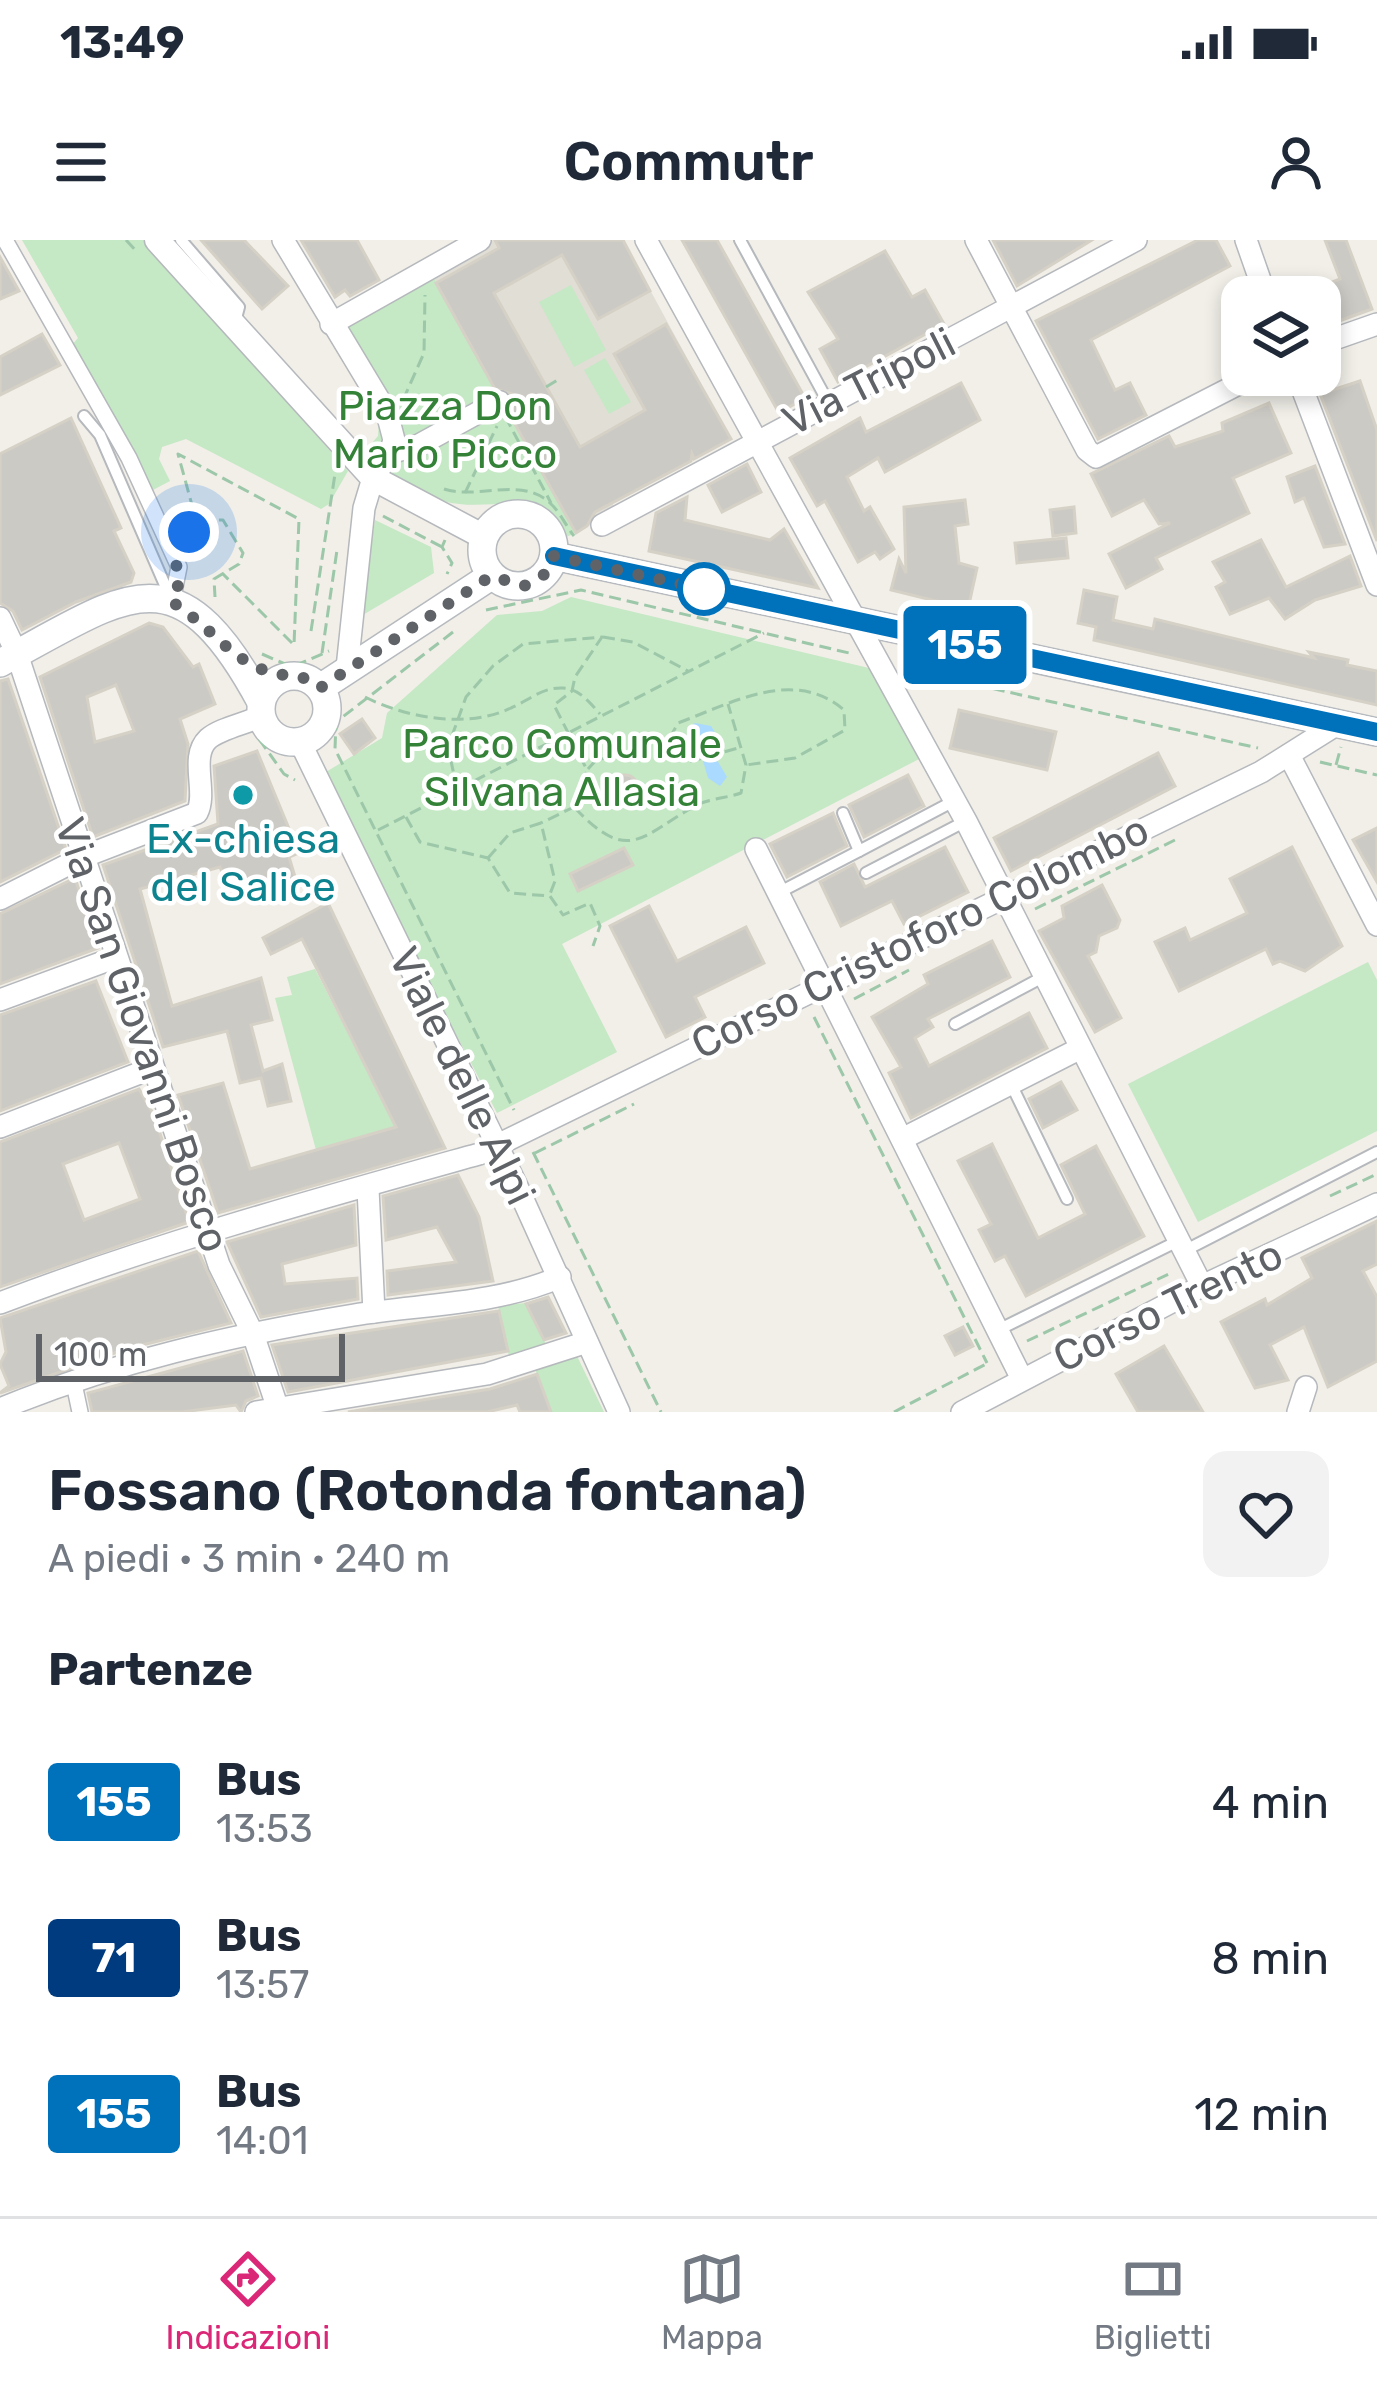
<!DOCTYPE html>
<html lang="it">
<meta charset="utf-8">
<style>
body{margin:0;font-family:Rubik,sans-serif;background:#f2f2f3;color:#1f2937;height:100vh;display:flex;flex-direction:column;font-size:45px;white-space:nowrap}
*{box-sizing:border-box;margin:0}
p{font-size:39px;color:#747a83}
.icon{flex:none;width:66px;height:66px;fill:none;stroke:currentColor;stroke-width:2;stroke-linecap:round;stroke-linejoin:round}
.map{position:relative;height:1172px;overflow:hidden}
.sheet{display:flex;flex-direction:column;background:#fff;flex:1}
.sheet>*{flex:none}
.badge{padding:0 24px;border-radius:9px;font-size:42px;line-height:78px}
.controls{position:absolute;left:1221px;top:36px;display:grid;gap:24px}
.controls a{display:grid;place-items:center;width:120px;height:120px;border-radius:24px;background:#fff;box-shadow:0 6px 18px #0003;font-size:60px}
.scale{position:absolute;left:36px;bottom:30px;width:309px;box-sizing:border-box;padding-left:12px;border:6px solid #5f6368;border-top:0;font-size:33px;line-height:42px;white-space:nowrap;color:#5f6368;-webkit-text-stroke:9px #fff;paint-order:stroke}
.you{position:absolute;width:60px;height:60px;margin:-30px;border:9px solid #fff;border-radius:50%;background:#1a73e8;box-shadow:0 0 0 18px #1a73e833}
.map>.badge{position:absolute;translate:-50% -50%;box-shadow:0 0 0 6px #fff}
h2{padding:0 48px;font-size:45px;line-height:108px}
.round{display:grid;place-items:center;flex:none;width:126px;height:126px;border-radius:24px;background:#f2f2f3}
.head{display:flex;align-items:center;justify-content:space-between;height:204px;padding:0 48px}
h1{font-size:57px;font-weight:600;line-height:90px}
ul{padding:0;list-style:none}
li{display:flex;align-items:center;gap:36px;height:156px;padding:0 48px}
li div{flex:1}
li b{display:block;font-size:45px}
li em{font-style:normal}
li .badge{min-width:132px;font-weight:700;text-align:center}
.status{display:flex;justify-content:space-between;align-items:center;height:84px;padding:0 60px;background:#fff;direction:ltr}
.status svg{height:33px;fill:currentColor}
header{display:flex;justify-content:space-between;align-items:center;height:156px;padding:0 48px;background:#fff;font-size:54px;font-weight:600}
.tabs{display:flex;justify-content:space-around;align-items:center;height:168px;border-top:3px solid #e0e1e3;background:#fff;font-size:33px;color:#747a83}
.tabs a{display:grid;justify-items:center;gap:6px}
.tabs .current{color:#db2777}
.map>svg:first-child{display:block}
.education{fill:#e1ded6}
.green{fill:#c5e8c5}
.water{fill:#aadaff}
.building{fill:#cccac5;stroke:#d6d1c6;stroke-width:3;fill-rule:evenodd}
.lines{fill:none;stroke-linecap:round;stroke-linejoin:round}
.service-casing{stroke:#b5b8bc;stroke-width:14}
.pedestrian-casing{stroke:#b5b8bc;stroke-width:18}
.minor-casing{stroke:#b5b8bc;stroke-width:24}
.tertiary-casing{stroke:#b5b8bc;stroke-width:27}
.secondary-casing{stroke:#b6babf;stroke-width:30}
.path{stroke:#9cc7a9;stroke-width:3;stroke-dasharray:12 6;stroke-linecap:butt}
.service{stroke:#fff;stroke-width:10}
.pedestrian{stroke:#fff;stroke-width:15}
.minor{stroke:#fff;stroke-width:21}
.tertiary{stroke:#fff;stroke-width:24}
.secondary{stroke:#fff;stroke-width:27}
.line-casing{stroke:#fff;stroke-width:27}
.line{stroke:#0072bc;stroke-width:18}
.walk{stroke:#5f6368;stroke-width:12;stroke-dasharray:0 21.6}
.stop-dot{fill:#fff;stroke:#0072bc;stroke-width:6}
.culture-dot{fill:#0f9aa8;stroke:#fff;stroke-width:4.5}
.labels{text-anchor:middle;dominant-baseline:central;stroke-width:9;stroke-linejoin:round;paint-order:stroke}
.street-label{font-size:42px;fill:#5f6368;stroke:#fff}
.park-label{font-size:42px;fill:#348238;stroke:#fff}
.culture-label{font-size:42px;fill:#0d838f;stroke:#fff}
</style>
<div class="status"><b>13:49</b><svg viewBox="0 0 49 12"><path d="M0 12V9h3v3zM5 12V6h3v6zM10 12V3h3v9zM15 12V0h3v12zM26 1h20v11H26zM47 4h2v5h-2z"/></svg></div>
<header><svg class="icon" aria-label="menu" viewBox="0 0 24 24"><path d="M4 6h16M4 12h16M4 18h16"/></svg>Commutr<svg class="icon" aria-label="person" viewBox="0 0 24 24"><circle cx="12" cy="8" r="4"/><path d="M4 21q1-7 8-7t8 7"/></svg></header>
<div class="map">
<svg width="1377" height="1172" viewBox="0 0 1377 1172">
<rect width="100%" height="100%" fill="#f1efe8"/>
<polygon class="education" points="493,0 623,0 731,199 612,262 616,271 576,293 431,33"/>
<g class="green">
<polygon points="22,0 143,0 348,231 329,264 321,269 186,199 162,207 159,219 170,241 151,251 71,106 78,98"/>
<path d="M 431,33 L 576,293 L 566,297 C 533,242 495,275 443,261 C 412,253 388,233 362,215 L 378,196 L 379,182 L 330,94 Z"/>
<polygon points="571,45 606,110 574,127 539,62"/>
<polygon points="605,118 631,162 609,174 584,130"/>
<polygon points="375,280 431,307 434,333 361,376"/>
<polygon points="571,357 873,429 921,518 562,704 617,812 497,873 321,535 382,498 387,473 497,375 542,371"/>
<polygon points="1368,722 1377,740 1377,891 1198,982 1128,844"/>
<polygon points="315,729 396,887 316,910 275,758 292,755 287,737"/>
<polygon points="525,1063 547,1106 509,1116 498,1066"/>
<polygon points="577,1116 604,1172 551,1172 535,1129"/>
</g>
<polygon class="water" points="695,483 711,486 716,494 711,510 727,537 720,546 708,538 701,514 687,505 688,488"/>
<g class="building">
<polygon points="201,0 244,0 288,46 262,69"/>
<polygon points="301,0 357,0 379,40 350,56 345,50 335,57"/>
<polygon points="495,0 623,0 650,51 598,79 562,15 494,53 580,207 645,170 614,114 666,84 731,199 694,219 692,214 691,221 595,272 587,286 576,293 507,170 512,154 495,149 436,43 499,8"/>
<polygon points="682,0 717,0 805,158 779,173"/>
<polygon points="993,0 1092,0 1017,46"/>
<polygon points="1198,0 1216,0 1230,26 1091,100 1115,150 1130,143 1146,175 1098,199 1036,81"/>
<polygon points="1325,0 1346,0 1372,69 1320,88 1320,47 1340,39"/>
<polygon points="885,11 912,57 925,50 944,84 838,142 820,109 838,99 808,52"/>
<polygon points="0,17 19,51 0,59"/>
<polygon points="42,94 60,125 0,155 0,117"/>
<polygon points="1360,141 1377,190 1377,301 1320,154"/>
<polygon points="961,143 980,180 885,232 878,218 847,237 864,271 870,267 894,309 880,319 875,312 858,322 825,261 817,266 790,218 860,178 866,192"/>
<polygon points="1269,163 1291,213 1233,238 1249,273 1156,318 1162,329 1126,348 1109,314 1170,283 1159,284 1144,260 1112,276 1091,234 1169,196 1175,207 1223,191 1222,183"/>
<polygon points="71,178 121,288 114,291 134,333 131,342 76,362 22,390 13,371 0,363 0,214"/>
<polygon points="747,224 761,252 722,272 708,245"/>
<polygon points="1315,226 1345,304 1324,307 1304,258 1295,262 1287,237"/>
<polygon points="687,257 685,280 770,300 784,289 818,348 649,311 656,273"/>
<polygon points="965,260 968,284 955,286 959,323 977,328 968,369 891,350 899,319 906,333 904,267"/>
<polygon points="1074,267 1076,293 1053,296 1050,270"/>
<polygon points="1066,298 1068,318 1017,323 1015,303"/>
<polygon points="1261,300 1286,347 1350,316 1361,346 1315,360 1285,379 1269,358 1230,374 1216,347 1225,342 1213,322"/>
<polygon points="1084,350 1117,357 1113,380 1153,389 1155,379 1314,418 1309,412 1348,420 1347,425 1377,431 1377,465 1094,400 1096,387 1078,383"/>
<path d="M 149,383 L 163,387 L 193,427 L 199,424 L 215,464 L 180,479 L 188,504 L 185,561 L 93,597 L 40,437 ZM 116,445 L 134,491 L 95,502 L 87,457 Z"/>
<polygon points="8,439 66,609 0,642 0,441"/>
<polygon points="959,470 1056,492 1047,530 950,508"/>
<polygon points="362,479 375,498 354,514 340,494"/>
<polygon points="257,511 299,613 289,617 296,640 268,648 271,657 253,663 243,634 224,637 220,627 140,649 172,766 261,738 272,780 251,785 263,831 282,824 291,861 268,866 261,838 240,843 227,791 163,807 103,625 218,584 214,526"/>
<polygon points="1158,513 1175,546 1011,631 994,598"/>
<circle cx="625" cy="548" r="13"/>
<polygon points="908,535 924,566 864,597 849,565"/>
<polygon points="833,573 847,606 787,637 770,604"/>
<polygon points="1377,588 1377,642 1353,600"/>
<polygon points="945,607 968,652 904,684 892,661 841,686 820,642 854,624 865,647"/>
<polygon points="1292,607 1342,706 1305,731 1280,721 1273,724 1266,709 1179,751 1155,702 1185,688 1190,700 1247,673 1230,639"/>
<polygon points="624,608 633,625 578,651 570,634"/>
<polygon points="75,638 98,708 0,744 0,674"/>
<polygon points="1102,645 1120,680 1117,688 1099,696 1096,712 1088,716 1121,778 1095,792 1039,691 1064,678 1062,666"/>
<polygon points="328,663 445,908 218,973 178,855 223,843 250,929 396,887 302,699 271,714 263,698"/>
<polygon points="649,666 677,721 746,687 764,723 695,757 705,777 666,797 610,686"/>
<polygon points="992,701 1010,737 928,779 933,787 915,798 929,826 1029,773 1047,808 911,878 889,833 901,827 872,777 928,744 924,735"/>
<polygon points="96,741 128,822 0,871 0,775"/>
<polygon points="1061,842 1077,870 1043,888 1029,859"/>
<path d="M 139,849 L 154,875 L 189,982 L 0,1047 L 0,902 ZM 119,903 L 140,959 L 84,980 L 63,924 Z"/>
<polygon points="992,904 1038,998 1085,974 1061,925 1096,906 1144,996 1026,1056 1005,1016 995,1021 979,990 991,984 958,921"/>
<polygon points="458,935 479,977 493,1041 388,1055 387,1031 456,1022 437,987 386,1000 383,956"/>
<polygon points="354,965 356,1005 282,1024 285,1044 357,1038 358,1059 261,1077 227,1002"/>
<polygon points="1377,981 1377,1024 1363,1031 1377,1057 1377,1121 1328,1147 1304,1087 1270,1105 1288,1140 1255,1148 1221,1082 1265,1059 1267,1065 1312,1038 1302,1018"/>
<polygon points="198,1011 231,1083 126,1109 0,1153 9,1146 0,1124 6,1112 0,1078"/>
<polygon points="548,1057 566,1093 544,1100 526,1064"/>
<polygon points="499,1071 508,1111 288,1152 272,1105"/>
<polygon points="963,1087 973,1106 955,1115 945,1096"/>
<polygon points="1164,1106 1203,1172 1138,1172 1116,1134"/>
<polygon points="243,1111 258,1156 246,1161 241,1172 236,1165 182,1172 92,1172 88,1153"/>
<polygon points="537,1134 551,1172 520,1172 517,1165 487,1172 348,1172 490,1149"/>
</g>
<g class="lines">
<defs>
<g id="service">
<polyline points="181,0 239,67 235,82"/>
<polyline points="740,0 828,162"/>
<polyline points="84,176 100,195 171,359"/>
<polyline points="843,573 859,611 954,561"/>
<polyline points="866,633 966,581"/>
<polyline points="778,653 859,611"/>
<polyline points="955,784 1043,737"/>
<polyline points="1011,844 1067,959"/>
<polyline points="1184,1011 1377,912"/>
<polyline points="998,1090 1178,1001"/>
</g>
<g id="pedestrian">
<polyline points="5,0 129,218 179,327 172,362"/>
<polyline points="481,171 501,159"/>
<polyline points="73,1139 80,1172"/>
</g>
<g id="minor">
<polyline points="283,0 387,173 394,200 390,213"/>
<polyline points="646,0 966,581 1202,1046"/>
<polyline points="976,0 1087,210 1096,217 1256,135"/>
<polyline points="1246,0 1266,57"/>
<polyline points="331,84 480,0"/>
<polyline points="1320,104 1377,84"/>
<polyline points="1297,135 1377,345"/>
<polyline points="602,285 1136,0"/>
<polyline points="0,378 17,414 219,1025 253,1094 279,1172"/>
<polyline points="347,428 364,268 373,238 390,213 419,205 481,171"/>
<polyline points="300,502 516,944 619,1172"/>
<polyline points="1289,515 1377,685"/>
<polyline points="756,609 1022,1139"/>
<path d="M 0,659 L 83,617 L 197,573 C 208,552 189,517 208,499 C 221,488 245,484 261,476"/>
<polyline points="0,760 114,718"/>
<polyline points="0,887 150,829"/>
<polyline points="902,899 1079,809"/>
<polyline points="368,949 374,1072"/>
<path d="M 0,1063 C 157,1003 318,959 479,914 L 1261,532 L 1339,483"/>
<path d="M 0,1169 C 114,1122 232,1095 354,1075 C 423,1064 495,1065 560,1037"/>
<polyline points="256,1172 487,1134 587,1102"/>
<polyline points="962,1172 1202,1046 1377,964"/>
<polyline points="1298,1172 1306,1147"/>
</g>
<polyline id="tertiary" points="157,0 373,238 484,297"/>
<g id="secondary">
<circle cx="518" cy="310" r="36"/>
<polyline points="554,316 1377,492"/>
<path d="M 0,423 C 127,355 177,306 261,462"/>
<circle cx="294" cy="469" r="33"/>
<polyline points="320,448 491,336"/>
</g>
</defs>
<use href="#service" class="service-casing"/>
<use href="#pedestrian" class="pedestrian-casing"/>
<use href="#minor" class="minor-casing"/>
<use href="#tertiary" class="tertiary-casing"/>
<use href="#secondary" class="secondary-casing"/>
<g class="path">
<polyline points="126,0 137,12"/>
<polyline points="546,147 561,138"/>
<polyline points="403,160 424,113 425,55"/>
<polyline points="505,176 551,263"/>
<path d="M 444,249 C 478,260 521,236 550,263 C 560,272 566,286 574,296"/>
<polyline points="465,253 497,186"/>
<polyline points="383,276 442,307"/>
<polyline points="198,287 178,214 299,279 294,405 223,334"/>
<polyline points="187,294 209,280 223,280 243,313 239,324 214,339 215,357"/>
<polyline points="445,300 442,307 452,323 447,334"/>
<polyline points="486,370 581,350 849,413"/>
<polyline points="311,391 335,234"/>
<polyline points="453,392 336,482 335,509 514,870"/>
<polyline points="603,397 633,402 688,431"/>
<polyline points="322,413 337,310"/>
<polyline points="262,414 292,427 329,411"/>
<polyline points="905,429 1258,508"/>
<path d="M 365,457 C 407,478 467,489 511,468 C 528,461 542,447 563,448 C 580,449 590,463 600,474"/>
<polyline points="259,499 284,534 295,540"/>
<path d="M 661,514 L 678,483 C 732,463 794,427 844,470 L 845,490 L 795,518 L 746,525"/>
<polyline points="1320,522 1377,535"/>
<polyline points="1336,525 1341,507"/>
<polyline points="588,529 597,519 661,514 689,522 738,508"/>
<polyline points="457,549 448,507 466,457 493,426 523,404 602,397 575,437 572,451 554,465 587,530 574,567 541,583"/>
<path d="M 575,568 C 629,625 641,596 695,566 C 707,559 727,558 741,553 L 746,525 L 728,464"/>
<polyline points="406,577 420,602 488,618 510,653 550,656 563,675 590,663 600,686 593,706"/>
<polyline points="378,590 764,393"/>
<polyline points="488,618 510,593 541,583 555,641 550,654"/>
<polyline points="1035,669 1177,599"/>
<polyline points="854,759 909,730"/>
<polyline points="814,777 987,1123"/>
<polyline points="533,912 661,1172"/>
<polyline points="535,913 634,864"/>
<polyline points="1330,956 1377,934"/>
<polyline points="1027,1101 1171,1033"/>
<polyline points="894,1172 988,1123"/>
</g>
<use href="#service" class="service"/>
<use href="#pedestrian" class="pedestrian"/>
<use href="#minor" class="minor"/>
<use href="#tertiary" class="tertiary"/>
<use href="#secondary" class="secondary"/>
</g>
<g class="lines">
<defs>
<polyline id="line" points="554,316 1377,492"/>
</defs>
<use href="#line" class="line-casing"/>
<use href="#line" class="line"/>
<path class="walk" d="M 189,292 L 170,310 L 181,337 L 172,362 C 223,395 239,436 300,436 L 320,448 L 491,336 L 524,346 L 545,334 L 554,316 L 721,353 L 704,349"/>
</g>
<circle class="stop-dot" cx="704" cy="349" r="24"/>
<circle class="culture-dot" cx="243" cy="555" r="12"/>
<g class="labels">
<g class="street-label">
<text transform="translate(869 142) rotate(-27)">Via Tripoli</text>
<text transform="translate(920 697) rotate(-26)">Corso Cristoforo Colombo</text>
<text transform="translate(142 795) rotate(71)">Via San Giovanni Bosco</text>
<text transform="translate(462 836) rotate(64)">Viale delle Alpi</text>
<text transform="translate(1168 1066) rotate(-26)">Corso Trento</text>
</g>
<g class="park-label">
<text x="445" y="166">Piazza Don<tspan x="445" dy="48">Mario Picco</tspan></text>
<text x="562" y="504">Parco Comunale<tspan x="562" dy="48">Silvana Allasia</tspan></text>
</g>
<g class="culture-label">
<text x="243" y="599">Ex-chiesa<tspan x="243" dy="48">del Salice</tspan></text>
</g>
</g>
</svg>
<div class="controls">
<a><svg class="icon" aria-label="layers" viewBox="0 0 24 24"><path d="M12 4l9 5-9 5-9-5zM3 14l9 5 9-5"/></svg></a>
</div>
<div class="scale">100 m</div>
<div class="you" style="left:189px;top:292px"></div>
<b class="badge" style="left:965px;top:405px;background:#0072bc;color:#fff">155</b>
</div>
<section class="sheet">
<div class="head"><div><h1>Fossano (Rotonda fontana)</h1><p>A piedi · 3 min · 240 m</p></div><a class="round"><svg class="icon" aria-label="heart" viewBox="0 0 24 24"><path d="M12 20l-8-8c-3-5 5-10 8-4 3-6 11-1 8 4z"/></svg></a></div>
<h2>Partenze</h2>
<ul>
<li><span class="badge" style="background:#0072bc;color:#fff">155</span><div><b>Bus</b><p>13:53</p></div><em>4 min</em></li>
<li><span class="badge" style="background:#003b80;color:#fff">71</span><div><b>Bus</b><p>13:57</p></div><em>8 min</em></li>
<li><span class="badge" style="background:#0072bc;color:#fff">155</span><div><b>Bus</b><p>14:01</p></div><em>12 min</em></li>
</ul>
</section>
<nav class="tabs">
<a class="current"><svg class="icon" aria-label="directions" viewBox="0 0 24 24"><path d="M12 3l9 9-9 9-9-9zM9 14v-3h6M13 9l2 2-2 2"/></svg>Indicazioni</a>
<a><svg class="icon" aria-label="map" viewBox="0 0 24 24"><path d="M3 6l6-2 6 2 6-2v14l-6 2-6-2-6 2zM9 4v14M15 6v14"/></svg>Mappa</a>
<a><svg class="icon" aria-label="tickets" viewBox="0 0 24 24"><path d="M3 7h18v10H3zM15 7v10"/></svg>Biglietti</a>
</nav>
